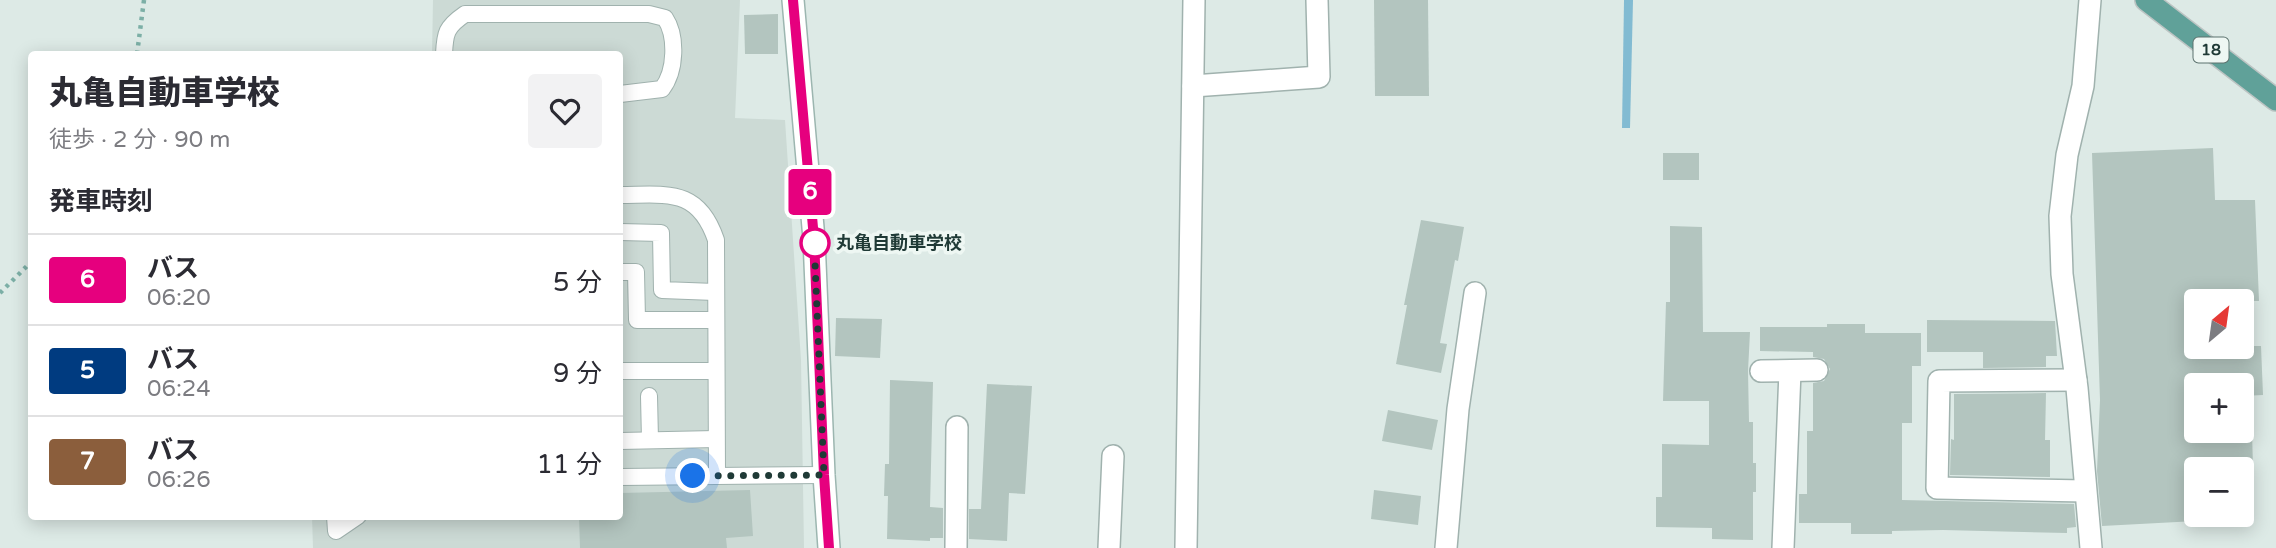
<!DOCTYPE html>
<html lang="ja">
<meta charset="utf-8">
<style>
body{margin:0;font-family:"Varela Round","Noto Sans JP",sans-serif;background:#f2f2f3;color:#2b2b33;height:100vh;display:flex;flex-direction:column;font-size:26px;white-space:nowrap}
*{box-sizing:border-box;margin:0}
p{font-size:23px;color:#7c7c81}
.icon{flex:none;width:38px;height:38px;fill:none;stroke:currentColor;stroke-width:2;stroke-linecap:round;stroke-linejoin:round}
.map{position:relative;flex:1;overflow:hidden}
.sheet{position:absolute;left:28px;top:51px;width:595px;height:469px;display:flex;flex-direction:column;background:#fff;border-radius:7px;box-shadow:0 4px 18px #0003}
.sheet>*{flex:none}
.badge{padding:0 14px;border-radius:5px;font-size:24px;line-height:46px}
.needle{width:46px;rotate:29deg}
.fabs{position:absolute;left:2184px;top:289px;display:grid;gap:14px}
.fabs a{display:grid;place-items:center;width:70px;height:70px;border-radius:7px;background:#fff;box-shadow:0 4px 18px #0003;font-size:35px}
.you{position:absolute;width:35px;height:35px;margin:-18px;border:5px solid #fff;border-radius:50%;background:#1a73e8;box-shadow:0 0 0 10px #1a73e833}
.map>.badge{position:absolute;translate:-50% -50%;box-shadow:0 0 0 4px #fff}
h2{padding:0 21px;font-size:26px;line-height:63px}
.round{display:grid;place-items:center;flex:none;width:74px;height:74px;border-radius:7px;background:#f2f2f3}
.headline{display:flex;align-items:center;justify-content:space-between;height:119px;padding:0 21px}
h1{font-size:33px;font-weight:800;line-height:52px}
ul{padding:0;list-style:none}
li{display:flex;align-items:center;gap:21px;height:91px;padding:0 21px;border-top:2px solid #e1e1e2}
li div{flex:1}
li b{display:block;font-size:26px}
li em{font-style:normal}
li .badge{min-width:77px;font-weight:700;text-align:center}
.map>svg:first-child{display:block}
.built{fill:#ccdad5}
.water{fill:#82bbd2}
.building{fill:#b3c5bf}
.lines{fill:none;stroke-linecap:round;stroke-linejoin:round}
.lane-casing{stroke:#a0b2ae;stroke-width:18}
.street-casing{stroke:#a0b2ae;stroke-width:24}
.secondary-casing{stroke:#9cb6b0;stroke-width:24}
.primary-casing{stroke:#bcc4c3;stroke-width:24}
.path{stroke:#7cafa6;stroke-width:4.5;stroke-dasharray:3.5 5;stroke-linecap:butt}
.lane{stroke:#fff;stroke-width:16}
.street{stroke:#fff;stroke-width:21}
.secondary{stroke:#fff;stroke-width:21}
.primary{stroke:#60a199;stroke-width:21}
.line-casing{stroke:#fff;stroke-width:16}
.line{stroke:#e6007e;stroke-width:10}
.walk{stroke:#1f3a36;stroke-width:7;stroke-dasharray:0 12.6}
.stop-dot{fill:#fff;stroke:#e6007e;stroke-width:3.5}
.labels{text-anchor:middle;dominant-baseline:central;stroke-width:7;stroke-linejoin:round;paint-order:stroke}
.shield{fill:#eef7f3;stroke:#5d736f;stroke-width:2}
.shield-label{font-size:16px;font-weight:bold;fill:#1f3a36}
.stop-label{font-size:18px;font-weight:bold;fill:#1f3a36;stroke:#eef7f3;text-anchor:start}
</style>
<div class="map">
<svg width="2276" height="548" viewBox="0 0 2276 548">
<rect width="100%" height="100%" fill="#ddeae6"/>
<polygon class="built" points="433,0 740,0 735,118 785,120 801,360 804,548 313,548 312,516 620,516 620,54 432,54"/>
<polygon class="water" points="1624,0 1633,0 1630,128 1622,128"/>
<g class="building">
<polygon points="1374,0 1428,0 1429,96 1375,96"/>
<polygon points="778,14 778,54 745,54 744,15"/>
<polygon points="2213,148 2215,200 2255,200 2259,301 2196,301 2196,346 2261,346 2263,395 2242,396 2242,385 2196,385 2196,430 2252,430 2253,469 2196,469 2196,521 2102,526 2097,471 2100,400 2092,153"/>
<rect x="1663" y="153" width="36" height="27"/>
<polygon points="1421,220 1464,227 1458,261 1455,260 1440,343 1447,344 1441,373 1396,364 1407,305 1404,305"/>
<polygon points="1670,226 1702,227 1703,332 1750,332 1748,371 1749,422 1753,422 1753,463 1756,463 1756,492 1753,492 1753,540 1712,539 1712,528 1656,527 1656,497 1662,497 1662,444 1709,445 1709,401 1663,401 1666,302 1670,302"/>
<polygon points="836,318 882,319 880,358 835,356"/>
<polygon points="1927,320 2055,321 2057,356 2046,356 2046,367 1983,368 1983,352 1927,352"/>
<polygon points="1827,324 1865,324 1865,333 1921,333 1921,366 1912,366 1912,423 1902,423 1902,500 2074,504 2076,527 2067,528 2067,533 1943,530 1892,531 1892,534 1851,534 1851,523 1799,523 1799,494 1807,494 1807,431 1813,431 1813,383 1824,381 1830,369 1824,359 1813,357 1813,352 1760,351 1760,327 1827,327"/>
<polygon points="890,380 933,382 930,507 943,508 943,538 930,538 930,541 887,539 888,496 884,496 885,464 889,464"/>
<polygon points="987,384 1032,386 1025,494 1009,493 1007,541 969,539 969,509 981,509"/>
<polygon points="2046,393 2045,440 2050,440 2050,477 1950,475 1951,439 1954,440 1954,394"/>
<polygon points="1388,410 1438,420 1432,450 1382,441"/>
<polygon points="750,490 753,536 726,538 727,548 580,548 579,516 620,516 620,493"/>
<polygon points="1374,490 1421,496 1418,525 1371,519"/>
</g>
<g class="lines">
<defs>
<g id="lane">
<path d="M 444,54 C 445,33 446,27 465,14 L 649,14 L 665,18 C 677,36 676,71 662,89 L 620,94"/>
<path d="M 620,195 C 667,195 698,187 716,240 L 717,475"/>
<polyline points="620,232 661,233 662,290 715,292"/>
<polyline points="620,272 636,272 637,320 715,320"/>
<polyline points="620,371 715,371"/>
<polyline points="649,396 650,440"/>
<polyline points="620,441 716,439"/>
<polyline points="620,477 824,475"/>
<polyline points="335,516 336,531 358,516"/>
</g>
<g id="street">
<polyline points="2090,0 2083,86 2067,155 2060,216 2062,274 2077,388 2091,548"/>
<polyline points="1193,86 1319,77 1317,0"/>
<polyline points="1761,371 1817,370"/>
<polyline points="2076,380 1939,381 1937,488 2085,491"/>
<polyline points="956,548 957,427"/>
<polyline points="1109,548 1113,456"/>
<polyline points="1186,548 1194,0"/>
<polyline points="1446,548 1458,409 1475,293"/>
<polyline points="1783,548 1790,371"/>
</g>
<polyline id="secondary" points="793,0 814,239 824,475 829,548"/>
<polyline id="primary" points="2146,0 2276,100"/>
</defs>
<use href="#lane" class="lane-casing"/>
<use href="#street" class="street-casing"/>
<use href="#secondary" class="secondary-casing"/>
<use href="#primary" class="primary-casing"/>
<g class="path">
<polyline points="137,54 144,0"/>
<polyline points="0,293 32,261"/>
</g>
<use href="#lane" class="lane"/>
<use href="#street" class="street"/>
<use href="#secondary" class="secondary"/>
<use href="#primary" class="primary"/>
</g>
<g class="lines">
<defs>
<polyline id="line" points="793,0 814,239 824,475 829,548"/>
</defs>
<use href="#line" class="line-casing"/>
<use href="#line" class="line"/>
<polyline class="walk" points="693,476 824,475 814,239 815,243"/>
</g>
<circle class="stop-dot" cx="815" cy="243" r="14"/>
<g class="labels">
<rect class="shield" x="2193.5" y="37.5" width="35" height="25" rx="5"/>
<g class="shield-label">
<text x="2211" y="50">18</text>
</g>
<g class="stop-label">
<text x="836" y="243">丸亀自動車学校</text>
</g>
</g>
</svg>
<div class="fabs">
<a><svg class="needle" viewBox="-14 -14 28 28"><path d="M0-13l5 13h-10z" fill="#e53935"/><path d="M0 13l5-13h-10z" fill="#7c7c81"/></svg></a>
<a>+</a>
<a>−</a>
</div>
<div class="you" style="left:693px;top:476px"></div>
<b class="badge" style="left:810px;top:192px;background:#e6007e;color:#fff">6</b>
<section class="sheet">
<div class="headline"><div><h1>丸亀自動車学校</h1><p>徒歩 · 2 分 · 90 m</p></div><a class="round"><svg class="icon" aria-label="heart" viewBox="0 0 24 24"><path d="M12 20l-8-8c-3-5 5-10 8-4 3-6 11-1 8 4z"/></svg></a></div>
<h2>発車時刻</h2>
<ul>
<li><span class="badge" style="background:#e6007e;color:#fff">6</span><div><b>バス</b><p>06:20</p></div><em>5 分</em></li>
<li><span class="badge" style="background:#003b80;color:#fff">5</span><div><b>バス</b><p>06:24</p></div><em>9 分</em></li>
<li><span class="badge" style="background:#8b5e3c;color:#fff">7</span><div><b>バス</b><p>06:26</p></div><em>11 分</em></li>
</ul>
</section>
</div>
